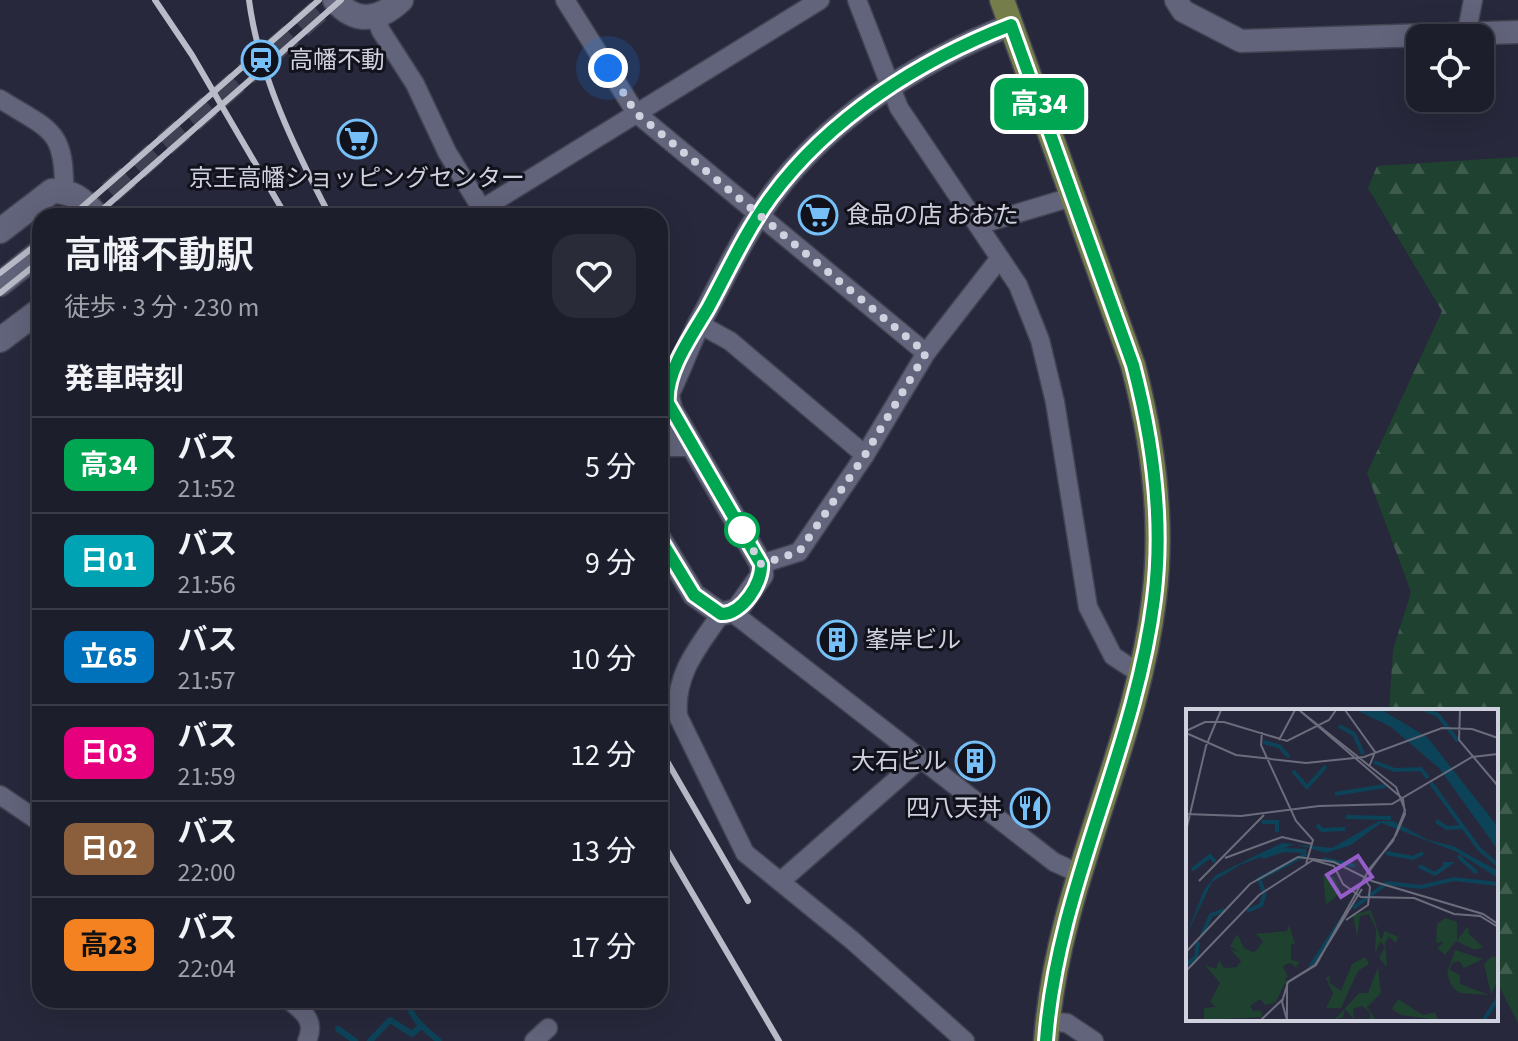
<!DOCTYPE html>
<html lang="ja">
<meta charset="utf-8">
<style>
body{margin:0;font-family:"Source Sans 3","Noto Sans JP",sans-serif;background:#2a2b38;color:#f1f3f6;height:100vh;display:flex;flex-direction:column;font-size:30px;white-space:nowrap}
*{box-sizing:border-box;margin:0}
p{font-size:26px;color:#a0a2a9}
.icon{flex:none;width:44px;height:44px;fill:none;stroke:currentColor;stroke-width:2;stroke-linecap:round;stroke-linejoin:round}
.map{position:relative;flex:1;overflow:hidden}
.panel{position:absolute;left:32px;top:208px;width:636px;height:800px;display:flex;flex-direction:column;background:#1d1e2c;border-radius:24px;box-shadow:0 8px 32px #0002,0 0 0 2px #3b3c48}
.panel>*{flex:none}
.badge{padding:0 16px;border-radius:12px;font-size:28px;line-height:52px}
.controls{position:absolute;left:1406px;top:24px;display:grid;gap:16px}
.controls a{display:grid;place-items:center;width:88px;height:88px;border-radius:16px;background:#1d1e2c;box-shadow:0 8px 32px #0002,0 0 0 2px #3b3c48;font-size:40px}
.you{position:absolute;width:40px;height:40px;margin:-20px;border:6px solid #fff;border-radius:50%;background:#1a73e8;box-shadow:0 0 0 12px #1a73e833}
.map>.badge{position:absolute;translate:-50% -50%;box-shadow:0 0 0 4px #fff}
h2{padding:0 32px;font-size:30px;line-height:72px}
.round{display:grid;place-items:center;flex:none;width:84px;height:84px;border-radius:24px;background:#2a2b38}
.overview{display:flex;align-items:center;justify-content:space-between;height:136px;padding:0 32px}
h1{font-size:38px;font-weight:600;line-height:60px}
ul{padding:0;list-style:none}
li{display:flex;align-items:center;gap:24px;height:96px;padding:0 32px;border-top:2px solid #3b3c48}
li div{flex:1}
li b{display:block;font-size:30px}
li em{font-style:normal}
li .badge{min-width:88px;font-weight:700;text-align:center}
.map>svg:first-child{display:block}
.forest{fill:url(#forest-firs)}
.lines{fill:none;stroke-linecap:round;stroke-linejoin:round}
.stream{stroke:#0d4359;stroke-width:6}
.secondary-tunnel{stroke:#404153;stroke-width:24;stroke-dasharray:24 12;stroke-linecap:butt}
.minor-casing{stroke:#424353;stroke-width:21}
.tertiary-casing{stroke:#424353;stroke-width:25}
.secondary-casing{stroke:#424353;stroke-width:27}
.primary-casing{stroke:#424353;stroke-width:27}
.minor{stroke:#61647a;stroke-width:18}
.tertiary{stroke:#61647a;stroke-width:22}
.secondary{stroke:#61647a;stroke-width:24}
.primary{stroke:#757d4b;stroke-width:24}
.rail{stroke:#babbc9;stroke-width:6}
.line-casing{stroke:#fff;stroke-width:18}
.line{stroke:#00a651;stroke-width:12}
.walk{stroke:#d0d1de;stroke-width:8;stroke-dasharray:0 14.4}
.stop-dot{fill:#fff;stroke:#00a651;stroke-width:4}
.labels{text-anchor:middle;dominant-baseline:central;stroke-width:6;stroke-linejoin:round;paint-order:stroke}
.poi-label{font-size:24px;fill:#d0d1de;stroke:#11121b;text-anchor:start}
.inset-river{fill:none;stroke:#0d4359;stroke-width:4}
.inset-road{fill:none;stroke:#6b6c7c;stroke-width:2}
.view{fill:#945ec8;fill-opacity:0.15;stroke:#945ec8;stroke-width:4}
.inset-edge{fill:none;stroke:#d0d1de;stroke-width:4}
</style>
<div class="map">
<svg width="1518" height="1041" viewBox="0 0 1518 1041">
<defs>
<pattern id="forest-firs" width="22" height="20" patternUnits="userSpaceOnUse" patternTransform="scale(2)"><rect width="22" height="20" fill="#1f412f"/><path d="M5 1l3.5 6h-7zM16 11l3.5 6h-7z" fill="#3e5b4d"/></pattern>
</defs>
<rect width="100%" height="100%" fill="#27283b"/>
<polygon class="forest" points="1518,157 1518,1023 1496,980 1496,711 1389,711 1393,650 1411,592 1367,473 1442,311 1368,188 1377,166"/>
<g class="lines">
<g class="stream">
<path d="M 407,1000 C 410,1018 426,1030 439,1041"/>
<polyline points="338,1029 355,1041"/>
<polyline points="370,1041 390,1020 412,1034 421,1026"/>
</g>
<polyline class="secondary-tunnel" points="83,216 331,0"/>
<defs>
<g id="minor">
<polyline points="565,0 636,113 926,353"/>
<polyline points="857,0 899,108 1018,285 1040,340 1055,402 1088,607 1113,656 1139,673"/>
<polyline points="375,16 381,31 415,84 447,152 486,216"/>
<polyline points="1466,36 1473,0"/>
<path d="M 0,99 C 49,130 65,128 64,191"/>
<polyline points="482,209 820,0"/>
<polyline points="978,225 1072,197"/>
<polyline points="699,324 730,341 865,455"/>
<polyline points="660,424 688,443"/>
<polyline points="660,447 693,447"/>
<polyline points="761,564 799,552 865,455 926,353 1000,258"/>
<polyline points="733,613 1054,862 1078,873"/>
<path d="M 721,614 C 699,646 674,674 678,716 L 745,853 L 853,941 L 965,1041"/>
<polyline points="0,795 40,822"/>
<polyline points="781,881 920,759"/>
<path d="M 289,1000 C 304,1012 316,1021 307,1041"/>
<polyline points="1047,1021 1067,1023 1094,1041"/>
<polyline points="534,1041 548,1028"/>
</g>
<g id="tertiary">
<polyline points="1176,0 1183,11 1241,41 1518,32"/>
<path d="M 660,408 C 677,381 686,348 701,320 C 721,284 738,246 760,213 C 817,125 915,62 1011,25"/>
<polyline points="660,539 694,595 721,614 737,610 762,575 761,564 671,409 668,396"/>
</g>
<g id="secondary">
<path d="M 335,0 C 355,24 379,21 401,0"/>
<path d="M 0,231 L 52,191 C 74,191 83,200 97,216"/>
<polyline points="0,284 40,252"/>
<polyline points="0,340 40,310"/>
</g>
<path id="primary" d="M 1002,0 L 1133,365 C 1153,441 1164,520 1154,599 C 1136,751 1057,884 1046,1041"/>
</defs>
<use href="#minor" class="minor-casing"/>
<use href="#tertiary" class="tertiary-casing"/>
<use href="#secondary" class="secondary-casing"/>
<use href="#primary" class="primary-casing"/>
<use href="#minor" class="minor"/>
<use href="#tertiary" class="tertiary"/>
<use href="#secondary" class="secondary"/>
<use href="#primary" class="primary"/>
<g class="rail">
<polyline points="155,0 192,55 286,216"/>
<path d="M 249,0 C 259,76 295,149 330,216"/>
<polyline points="72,216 319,0"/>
<polyline points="95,216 341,0"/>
<polyline points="0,273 40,242"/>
<polyline points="0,293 40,261"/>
<polyline points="660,749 748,901"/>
<polyline points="660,838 779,1041"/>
</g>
</g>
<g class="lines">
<defs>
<path id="line" d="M 660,539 L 694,595 L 721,614 C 742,615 763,582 761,564 L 668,403 C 665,372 693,334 708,308 C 728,271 746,231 771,197 C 829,118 920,60 1011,25 L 1133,365 C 1153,441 1164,520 1154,599 C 1135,751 1057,888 1046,1041"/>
</defs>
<use href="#line" class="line-casing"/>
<use href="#line" class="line"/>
<polyline class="walk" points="608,68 636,113 926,353 865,455 799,552 761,564 740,527 742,530"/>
</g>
<defs>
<symbol id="station-ring" viewBox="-11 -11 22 22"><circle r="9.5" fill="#11121b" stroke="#76c0f7" stroke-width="1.5"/><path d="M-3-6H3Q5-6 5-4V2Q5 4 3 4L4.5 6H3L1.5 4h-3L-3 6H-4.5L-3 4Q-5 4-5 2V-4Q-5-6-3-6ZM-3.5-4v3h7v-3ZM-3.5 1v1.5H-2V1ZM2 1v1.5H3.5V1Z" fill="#76c0f7"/></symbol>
<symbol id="supermarket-ring" viewBox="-11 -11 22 22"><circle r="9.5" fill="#11121b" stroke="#76c0f7" stroke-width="1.5"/><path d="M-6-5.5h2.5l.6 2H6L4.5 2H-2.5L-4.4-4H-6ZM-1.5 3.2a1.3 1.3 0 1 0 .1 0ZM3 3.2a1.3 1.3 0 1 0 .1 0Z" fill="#76c0f7"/></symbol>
<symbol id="building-ring" viewBox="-11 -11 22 22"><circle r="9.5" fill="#11121b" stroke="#76c0f7" stroke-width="1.5"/><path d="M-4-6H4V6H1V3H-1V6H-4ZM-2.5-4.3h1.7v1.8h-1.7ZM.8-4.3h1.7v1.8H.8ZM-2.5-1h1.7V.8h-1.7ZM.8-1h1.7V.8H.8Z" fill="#76c0f7"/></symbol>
<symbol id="restaurant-ring" viewBox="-11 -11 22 22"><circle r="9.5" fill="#11121b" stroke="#76c0f7" stroke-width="1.5"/><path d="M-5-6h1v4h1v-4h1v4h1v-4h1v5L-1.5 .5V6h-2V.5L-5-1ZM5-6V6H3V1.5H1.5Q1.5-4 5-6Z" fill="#76c0f7"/></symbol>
</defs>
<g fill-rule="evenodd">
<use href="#station-ring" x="239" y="38" width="44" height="44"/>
<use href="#supermarket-ring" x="335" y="117" width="44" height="44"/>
<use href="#supermarket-ring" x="796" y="193" width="44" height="44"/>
<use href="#building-ring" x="815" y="618" width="44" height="44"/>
<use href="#building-ring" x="953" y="739" width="44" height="44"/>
<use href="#restaurant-ring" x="1008" y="786" width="44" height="44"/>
</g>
<circle class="stop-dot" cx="742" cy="530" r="16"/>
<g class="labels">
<g class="poi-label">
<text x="289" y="60">高幡不動</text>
<text x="357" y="178" text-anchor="middle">京王高幡ショッピングセンター</text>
<text x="846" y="215">食品の店 おおた</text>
<text x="865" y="640">峯岸ビル</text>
<text x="947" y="761" text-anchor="end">大石ビル</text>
<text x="1002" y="808" text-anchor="end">四八天丼</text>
</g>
</g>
<g transform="translate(1186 709)">
<rect width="312" height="312" fill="#27283b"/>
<path d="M 137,166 L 148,168 L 155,183 L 140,196 ZM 185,201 L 195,231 L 199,222 L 212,228 L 210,234 L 203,228 L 199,233 L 201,258 L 193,249 L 199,238 L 194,232 L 189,246 L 190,220 L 183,205 L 174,207 L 171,228 L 167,206 ZM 259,209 L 271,213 L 271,231 L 282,217 L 283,225 L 297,238 L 289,241 L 270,232 L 259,246 L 251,239 L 258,233 L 250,234 L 251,215 ZM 103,215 L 109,235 L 103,236 L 105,251 L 114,253 L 110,257 L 114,261 L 104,254 L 97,257 L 102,268 L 81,276 L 88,294 L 79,296 L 74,290 L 64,297 L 67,302 L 75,301 L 76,308 L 18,311 L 18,299 L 30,298 L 24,293 L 34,274 L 19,256 L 30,260 L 33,251 L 38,259 L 51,258 L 55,252 L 44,240 L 53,243 L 44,237 L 51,225 L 58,239 L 69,244 L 77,232 L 70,225 L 101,222 ZM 269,241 L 297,250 L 278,259 L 273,252 L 266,254 L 264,261 L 274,266 L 274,275 L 303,286 L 273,284 L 265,276 L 261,264 ZM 306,247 L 312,249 L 312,271 L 305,285 L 298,255 ZM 179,248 L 183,255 L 172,262 L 155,299 L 140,299 L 147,285 L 140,269 L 144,266 L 143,273 L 155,282 L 166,255 ZM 192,258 L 195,284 L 181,298 L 190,311 L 184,311 L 184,303 L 176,297 L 167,300 L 168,311 L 159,300 L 157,308 L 148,311 L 173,284 L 182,284 ZM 212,290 L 237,306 L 249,303 L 252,311 L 215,306 L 206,300 Z" fill="#1f412f"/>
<path d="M 105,224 L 105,253 L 96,256 L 100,272 L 89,294 L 78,286 L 66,289 L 59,299 L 44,295 L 38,300 L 35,282 L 41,269 L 61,262 L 68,243 L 85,227 Z" fill="#1f412f"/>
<path d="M 170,1 L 196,1 L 241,28 L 312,118 L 312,141 L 253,59 L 205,18 ZM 193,112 L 207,112 L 242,131 L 267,137 L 312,162 L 312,169 L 271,143 L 195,114 L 165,136 L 140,144 L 109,135 L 54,156 L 26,173 L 0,227 L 18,181 L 30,166 L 96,134 L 146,139 Z" fill="#0d4359"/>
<path class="inset-river" d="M 239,1 L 252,6 L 272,32M 153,17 L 168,25 L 177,45M 77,33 L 93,37 L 103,48M 188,53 L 209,61 L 235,60 L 242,69M 107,62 L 121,78 L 140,57M 245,74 L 293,140 L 312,156M 149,85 L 199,77M 160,108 L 205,109M 250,112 L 261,119 L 275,118M 76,113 L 91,113 L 91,123M 131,116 L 136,121 L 159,120M 200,144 L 227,149 L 237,144M 272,147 L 291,164M 76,148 L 98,141 L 120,142M 137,150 L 169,157M 233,157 L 249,165 L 263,155 L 257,155M 6,161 L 24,147 L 29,153M 78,183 L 73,170 L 120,145M 167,199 L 201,174 L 235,178 L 268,170 L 312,175M 61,202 L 75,196 L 79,184M 16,226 L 25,206 L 39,201M 1,255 L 10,248 L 12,233M 124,258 L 158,207M 298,311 L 312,289"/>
<path class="inset-road" d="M 113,1 L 217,90 L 219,105 L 210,126 L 182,164M 159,1 L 189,43 L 183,58M 274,1 L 273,31 L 312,77M 0,22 L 19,13 L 38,13 L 101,32 L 143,11 L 150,1M 76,23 L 75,36 L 110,112 L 127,131 L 120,155M 0,24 L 50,46 L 120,54 L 178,48 L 256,19 L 286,20 L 312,29M 93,31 L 109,1M 0,105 L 55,107 L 133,97 L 206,95 L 286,48 L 312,45M 0,122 L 20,37 L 35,1M 39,149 L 96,128 L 126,135M 13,172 L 78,106M 160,211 L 182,196 L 184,178 L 178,169M 0,243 L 64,175 L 112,148 L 148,153 L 186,172 L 297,205 L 312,215M 0,262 L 73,186 L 127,151 L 148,157 L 157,175 L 175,188 L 228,189 L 268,205 L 294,207 L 312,218M 75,311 L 97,290M 101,311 L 96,293 L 102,273 L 129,256 L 176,180M 101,311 L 101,274 L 130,256 L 184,159 L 207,132 L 219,101 L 210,78 L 113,1"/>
<path class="view" d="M 172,147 L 186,168 L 155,188 L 141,166 Z"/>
<rect width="312" height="312" class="inset-edge"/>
</g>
</svg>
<div class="controls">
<a><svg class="icon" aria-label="locate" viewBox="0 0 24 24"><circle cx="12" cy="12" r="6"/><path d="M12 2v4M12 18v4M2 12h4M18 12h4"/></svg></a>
</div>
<div class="you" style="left:608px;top:68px"></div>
<b class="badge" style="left:1039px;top:104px;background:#00a651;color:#fff">高34</b>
<section class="panel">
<div class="overview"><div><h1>高幡不動駅</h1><p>徒歩 · 3 分 · 230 m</p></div><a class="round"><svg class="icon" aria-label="heart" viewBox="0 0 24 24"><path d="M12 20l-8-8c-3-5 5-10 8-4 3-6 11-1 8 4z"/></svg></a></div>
<h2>発車時刻</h2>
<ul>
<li><span class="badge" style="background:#00a651;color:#fff">高34</span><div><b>バス</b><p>21:52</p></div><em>5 分</em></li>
<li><span class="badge" style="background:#00a3b4;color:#fff">日01</span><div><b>バス</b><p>21:56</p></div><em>9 分</em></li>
<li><span class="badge" style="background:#0072bc;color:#fff">立65</span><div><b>バス</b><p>21:57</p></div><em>10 分</em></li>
<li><span class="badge" style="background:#e6007e;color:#fff">日03</span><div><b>バス</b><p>21:59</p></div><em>12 分</em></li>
<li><span class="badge" style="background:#8b5e3c;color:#fff">日02</span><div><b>バス</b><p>22:00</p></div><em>13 分</em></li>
<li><span class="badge" style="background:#f58220;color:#111">高23</span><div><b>バス</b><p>22:04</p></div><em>17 分</em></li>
</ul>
</section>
</div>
